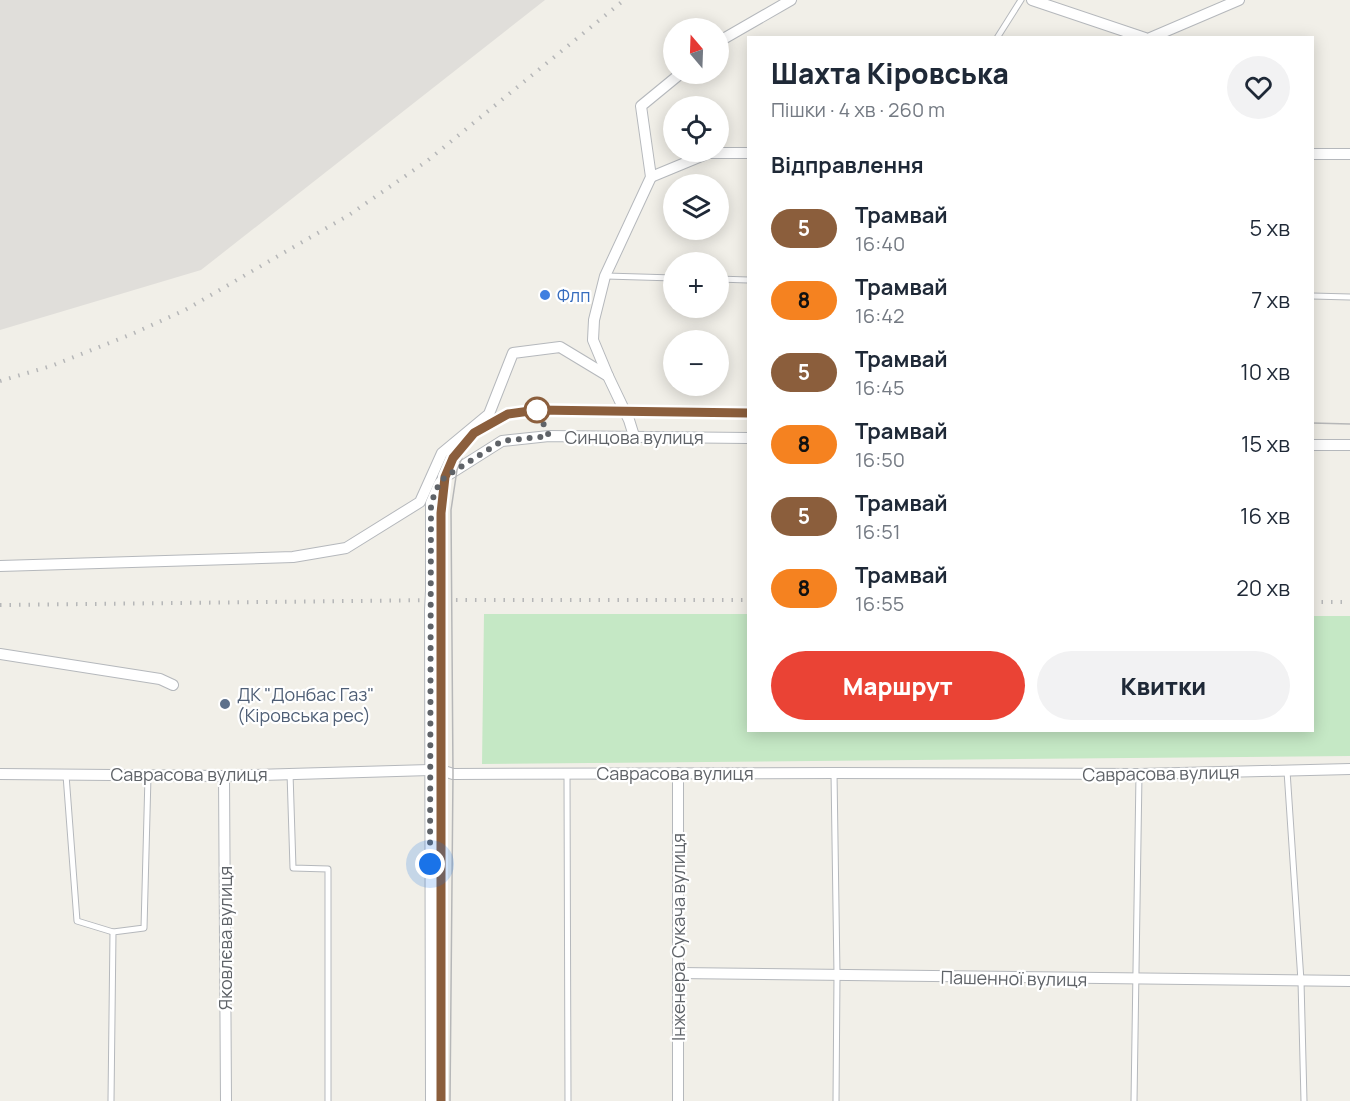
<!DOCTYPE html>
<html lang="uk">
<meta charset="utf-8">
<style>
body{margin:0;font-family:Manrope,sans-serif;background:#f2f2f3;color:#1f2937;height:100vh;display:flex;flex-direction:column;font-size:22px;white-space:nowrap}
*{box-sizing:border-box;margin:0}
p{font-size:20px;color:#747a83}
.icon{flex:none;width:33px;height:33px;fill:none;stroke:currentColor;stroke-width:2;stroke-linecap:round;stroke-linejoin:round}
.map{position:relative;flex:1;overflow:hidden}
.side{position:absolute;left:747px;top:36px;width:567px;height:696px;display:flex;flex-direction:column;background:#fff;border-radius:0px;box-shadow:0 3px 15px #0003}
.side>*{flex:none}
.badge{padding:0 12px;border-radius:20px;font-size:21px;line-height:39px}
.needle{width:39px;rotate:341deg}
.controls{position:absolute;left:663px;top:18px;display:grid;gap:12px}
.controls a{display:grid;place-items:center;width:66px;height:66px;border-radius:50%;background:#fff;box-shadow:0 3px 15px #0003;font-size:30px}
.you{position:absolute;width:30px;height:30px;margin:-15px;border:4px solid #fff;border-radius:50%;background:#1a73e8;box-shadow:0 0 0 9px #1a73e833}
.map>.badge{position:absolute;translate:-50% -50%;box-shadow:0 0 0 3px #fff}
h2{padding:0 24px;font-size:22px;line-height:54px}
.round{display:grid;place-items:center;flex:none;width:63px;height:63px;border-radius:32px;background:#f2f2f3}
.headline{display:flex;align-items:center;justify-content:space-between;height:102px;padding:0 24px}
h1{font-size:28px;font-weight:800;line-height:45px}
.action{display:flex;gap:12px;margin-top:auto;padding:12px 24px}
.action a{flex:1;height:69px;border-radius:36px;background:#ea4335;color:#fff;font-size:24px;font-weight:800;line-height:69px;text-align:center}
.action a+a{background:#f2f2f3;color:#1f2937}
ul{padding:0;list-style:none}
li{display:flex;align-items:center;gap:18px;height:72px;padding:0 24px}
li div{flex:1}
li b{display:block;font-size:22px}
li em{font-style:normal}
li .badge{min-width:66px;font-weight:700;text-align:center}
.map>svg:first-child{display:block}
.industrial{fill:#e0deda}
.green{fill:#c5e8c5}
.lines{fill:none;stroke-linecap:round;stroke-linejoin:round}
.lane-casing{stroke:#b5b8bc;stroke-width:7}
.street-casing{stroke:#b5b8bc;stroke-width:12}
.lane{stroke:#fff;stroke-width:5}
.street{stroke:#fff;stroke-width:10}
.tram{stroke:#b6b7b8;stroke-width:1.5}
.rail{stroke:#b6b7b8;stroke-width:4;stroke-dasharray:1.5 8;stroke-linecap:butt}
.street-bridge-casing{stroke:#b5b8bc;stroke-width:12;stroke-linecap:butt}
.street-bridge{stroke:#fff;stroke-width:10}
.line-casing{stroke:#fff;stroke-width:14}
.line{stroke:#8b5e3c;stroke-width:9}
.walk{stroke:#5f6368;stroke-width:6;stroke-dasharray:0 10.8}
.shop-dot{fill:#3f7fe0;stroke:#fff;stroke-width:2}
.stop-dot{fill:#fff;stroke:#8b5e3c;stroke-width:3}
.service-dot{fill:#5c6f8a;stroke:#fff;stroke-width:2}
.labels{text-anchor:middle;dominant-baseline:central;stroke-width:4.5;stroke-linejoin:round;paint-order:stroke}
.shop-label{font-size:18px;fill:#366cbe;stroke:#fff;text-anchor:start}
.street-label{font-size:18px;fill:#5f6368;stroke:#fff}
.service-label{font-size:18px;fill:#4e5e75;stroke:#fff;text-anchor:start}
</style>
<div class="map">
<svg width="1350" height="1101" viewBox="0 0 1350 1101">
<rect width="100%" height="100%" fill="#f1efe8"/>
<polygon class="industrial" points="0,0 545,0 201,270 0,330"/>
<polygon class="green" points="484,614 748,614 748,730 1312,730 1313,616 1350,616 1350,756 482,764"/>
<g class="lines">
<defs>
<g id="lane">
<polyline points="997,38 1021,0"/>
<polyline points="606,276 674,278"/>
<polyline points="718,279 748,280"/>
<polyline points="1312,296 1350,297"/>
<polyline points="1287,771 1301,981 1304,1101"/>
<polyline points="290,773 293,868 328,869 328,1101"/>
<polyline points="834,773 837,975 836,1101"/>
<polyline points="567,774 568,1101"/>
<polyline points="66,775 77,921 113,932"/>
<polyline points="111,1101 113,932 144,928 148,776"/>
<polyline points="1134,1101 1139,774"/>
</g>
<g id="street">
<polyline points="1032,0 1145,38"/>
<polyline points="1150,38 1239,0"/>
<polyline points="718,42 791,0"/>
<polyline points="1312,154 1350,154"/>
<polyline points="651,177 709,153 748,153"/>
<polyline points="608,376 593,340 594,320 605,276 651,177 641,106 680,74"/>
<polyline points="1312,445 1350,445"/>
<polyline points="0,566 293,557 346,548 420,502 442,453 489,414 513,353 560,347 608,376 629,420 634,436"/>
<polyline points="431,591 431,503 439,484 445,477 502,441 549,436 748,438"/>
<polyline points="430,610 431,1101"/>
<polyline points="0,654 160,679 173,685"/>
<polyline points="0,774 224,776 430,770 441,770 453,774 834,773 1139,774 1350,769"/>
<polyline points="224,776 226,1101"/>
<polyline points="678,973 1350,981"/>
<polyline points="678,1101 678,773"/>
</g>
</defs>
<use href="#lane" class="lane-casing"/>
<use href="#street" class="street-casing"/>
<use href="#lane" class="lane"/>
<use href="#street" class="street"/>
<g class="tram">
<polyline points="1312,423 1350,424"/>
<polyline points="441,1101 441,513 445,477 453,457 474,433 508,414 537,410 748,413"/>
<polyline points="450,1101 453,774 451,510 457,470 462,458"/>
</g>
<g class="rail">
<polyline points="0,381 51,366 132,334 185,310 349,215 427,161 624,0"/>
<polyline points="1312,602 1350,602"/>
<polyline points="0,605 441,600 748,600"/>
</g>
<defs>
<polyline id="street-bridge" points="430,610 431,591"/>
</defs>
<use href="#street-bridge" class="street-bridge-casing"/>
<use href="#street-bridge" class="street-bridge"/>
</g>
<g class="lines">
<defs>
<polyline id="line" points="441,1101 441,513 445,477 453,458 474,433 508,414 537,410 748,413"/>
</defs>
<use href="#line" class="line-casing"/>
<use href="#line" class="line"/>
<polyline class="walk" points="430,864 431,503 439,484 445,477 502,441 549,436 537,410"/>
</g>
<circle class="shop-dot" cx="545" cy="295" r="6"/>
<circle class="stop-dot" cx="537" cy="410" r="12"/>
<circle class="service-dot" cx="225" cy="704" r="6"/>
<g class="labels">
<g class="shop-label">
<text x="557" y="295">Флп</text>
</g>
<g class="street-label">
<text x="634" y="437">Синцова вулиця</text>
<text x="675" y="773">Саврасова вулиця</text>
<text transform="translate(1161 773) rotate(-1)">Саврасова вулиця</text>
<text x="189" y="774">Саврасова вулиця</text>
<text transform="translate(678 937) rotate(-90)">Інженера Сукача вулиця</text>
<text transform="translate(225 938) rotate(-90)">Яковлєва вулиця</text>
<text transform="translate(1014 978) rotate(1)">Пашенної вулиця</text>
</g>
<g class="service-label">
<text x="237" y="694">ДК "Донбас Газ"<tspan x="237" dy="21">(Кіровська рес)</tspan></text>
</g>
</g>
</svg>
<div class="controls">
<a><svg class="needle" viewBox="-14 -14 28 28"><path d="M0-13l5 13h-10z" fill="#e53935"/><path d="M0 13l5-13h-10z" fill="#747a83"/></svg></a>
<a><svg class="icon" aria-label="locate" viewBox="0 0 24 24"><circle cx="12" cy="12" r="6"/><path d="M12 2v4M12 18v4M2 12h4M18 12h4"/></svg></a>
<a><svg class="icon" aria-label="layers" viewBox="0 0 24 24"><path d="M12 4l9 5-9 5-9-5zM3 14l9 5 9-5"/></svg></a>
<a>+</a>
<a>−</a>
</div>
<div class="you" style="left:430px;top:864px"></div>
<section class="side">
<div class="headline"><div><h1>Шахта Кіровська</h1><p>Пішки · 4 хв · 260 m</p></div><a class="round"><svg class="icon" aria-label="heart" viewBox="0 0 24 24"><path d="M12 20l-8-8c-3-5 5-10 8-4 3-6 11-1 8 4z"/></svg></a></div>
<h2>Відправлення</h2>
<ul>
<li><span class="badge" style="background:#8b5e3c;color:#fff">5</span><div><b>Трамвай</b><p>16:40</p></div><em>5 хв</em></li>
<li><span class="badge" style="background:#f58220;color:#111">8</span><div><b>Трамвай</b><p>16:42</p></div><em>7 хв</em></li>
<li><span class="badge" style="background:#8b5e3c;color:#fff">5</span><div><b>Трамвай</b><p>16:45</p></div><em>10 хв</em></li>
<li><span class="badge" style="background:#f58220;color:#111">8</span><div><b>Трамвай</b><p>16:50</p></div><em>15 хв</em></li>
<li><span class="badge" style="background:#8b5e3c;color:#fff">5</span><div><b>Трамвай</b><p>16:51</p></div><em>16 хв</em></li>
<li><span class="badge" style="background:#f58220;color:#111">8</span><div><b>Трамвай</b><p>16:55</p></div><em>20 хв</em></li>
</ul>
<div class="action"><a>Маршрут</a><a>Квитки</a></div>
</section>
</div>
